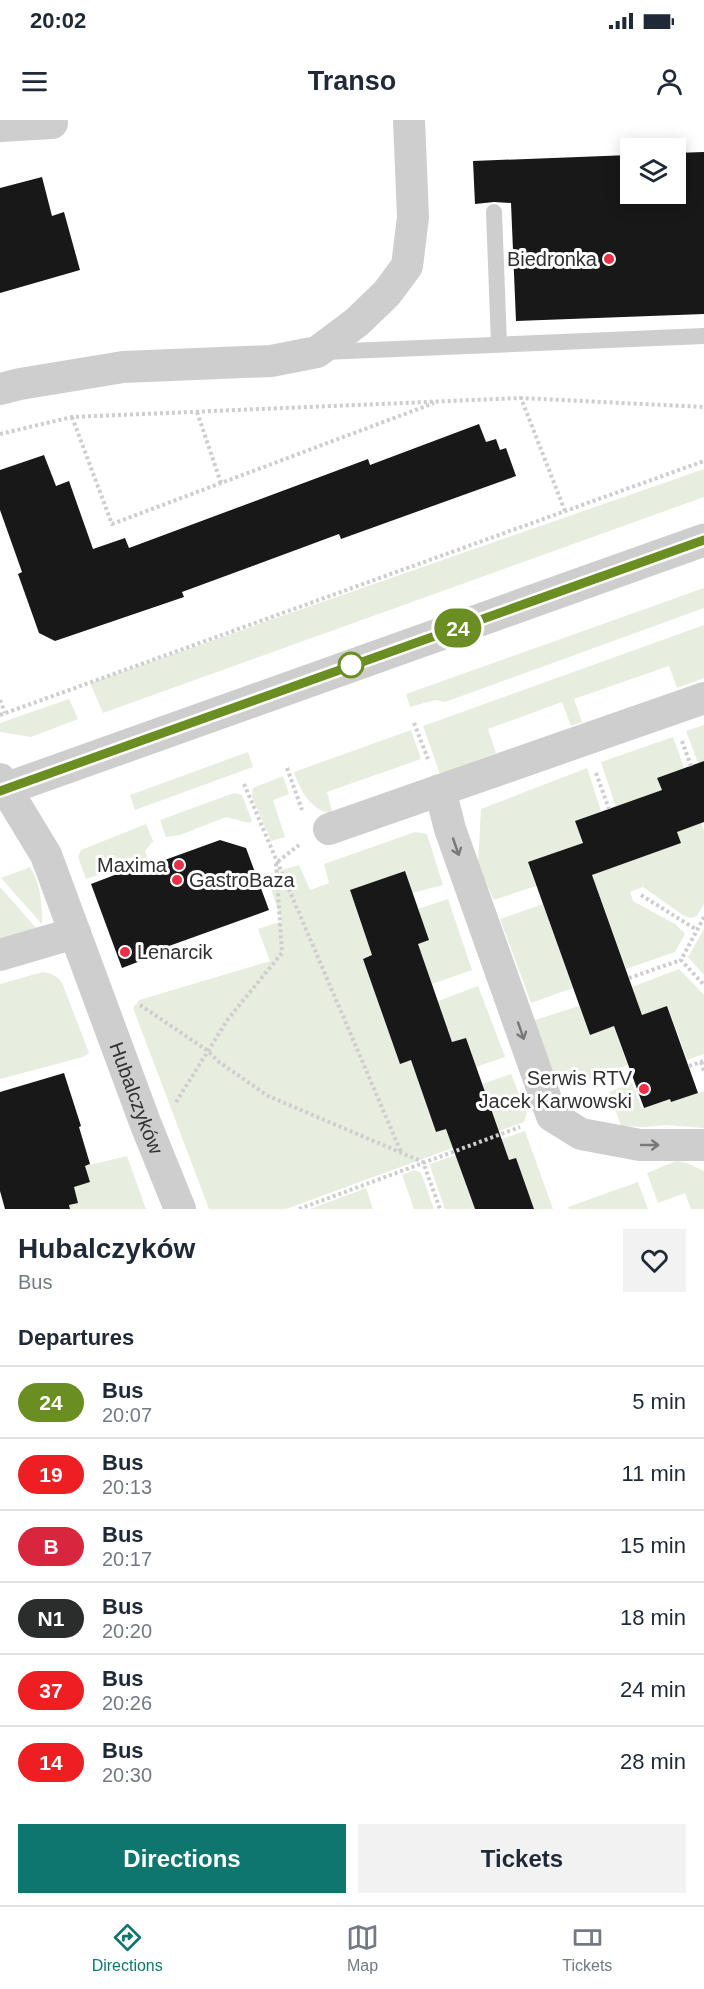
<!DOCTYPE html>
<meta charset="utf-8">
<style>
body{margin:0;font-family:Arial,sans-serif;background:#f2f2f3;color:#1f2937;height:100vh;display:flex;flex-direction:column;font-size:22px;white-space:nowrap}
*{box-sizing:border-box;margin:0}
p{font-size:20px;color:#747a83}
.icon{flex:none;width:33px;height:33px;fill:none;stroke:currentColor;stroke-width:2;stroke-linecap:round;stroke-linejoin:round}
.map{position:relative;height:1089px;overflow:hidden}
.panel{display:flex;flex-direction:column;background:#fff;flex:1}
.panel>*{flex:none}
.badge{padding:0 12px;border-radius:20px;font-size:21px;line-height:39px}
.buttons{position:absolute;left:620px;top:18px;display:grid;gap:12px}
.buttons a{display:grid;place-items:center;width:66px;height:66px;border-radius:0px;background:#fff;box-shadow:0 3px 15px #0003;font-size:30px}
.map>.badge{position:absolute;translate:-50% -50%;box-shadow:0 0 0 3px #fff}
h2{padding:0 18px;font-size:22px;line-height:54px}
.round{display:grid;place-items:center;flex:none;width:63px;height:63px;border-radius:0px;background:#f2f2f3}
.head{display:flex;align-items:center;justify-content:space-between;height:102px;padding:0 18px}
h1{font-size:28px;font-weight:700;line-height:45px}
.primary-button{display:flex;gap:12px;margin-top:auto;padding:12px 18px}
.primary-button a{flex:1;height:69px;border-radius:0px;background:#0f766e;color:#fff;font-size:24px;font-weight:700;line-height:69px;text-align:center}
.primary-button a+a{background:#f2f2f3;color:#1f2937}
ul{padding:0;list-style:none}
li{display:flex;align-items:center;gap:18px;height:72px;padding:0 18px;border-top:2px solid #e0e1e3}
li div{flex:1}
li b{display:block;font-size:22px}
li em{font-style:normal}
li .badge{min-width:66px;font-weight:700;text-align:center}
.status{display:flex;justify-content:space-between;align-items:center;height:42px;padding:0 30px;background:#fff;direction:ltr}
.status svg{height:16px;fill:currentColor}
header{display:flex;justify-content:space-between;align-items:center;height:78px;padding:0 18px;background:#fff;font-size:27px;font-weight:700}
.menu{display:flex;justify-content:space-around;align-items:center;height:84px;border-top:2px solid #e0e1e3;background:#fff;font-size:16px;color:#747a83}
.menu a{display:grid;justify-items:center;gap:3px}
.menu .current{color:#0f766e}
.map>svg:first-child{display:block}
.green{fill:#e8eedf}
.building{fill:#181818}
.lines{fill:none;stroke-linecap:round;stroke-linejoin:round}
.path{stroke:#cecece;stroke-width:4;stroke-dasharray:3 3;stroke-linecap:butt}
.service{stroke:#cecece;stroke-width:16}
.minor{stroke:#cecece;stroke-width:32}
.tertiary{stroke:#cecece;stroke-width:33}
.oneway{stroke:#787878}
.line-casing{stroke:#fff;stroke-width:14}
.line{stroke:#6b8e23;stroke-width:9}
.poi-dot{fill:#ec2f46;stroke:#fff;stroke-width:2}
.stop-dot{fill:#fff;stroke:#6b8e23;stroke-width:3}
.labels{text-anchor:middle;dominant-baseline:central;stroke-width:6;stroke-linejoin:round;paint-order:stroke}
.poi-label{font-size:20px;fill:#313131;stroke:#fff;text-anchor:end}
.street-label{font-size:20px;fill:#313131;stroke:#fff}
</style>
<div class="status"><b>20:02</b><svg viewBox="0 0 49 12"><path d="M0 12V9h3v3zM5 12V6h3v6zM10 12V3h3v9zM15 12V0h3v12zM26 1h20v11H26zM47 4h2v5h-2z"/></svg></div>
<header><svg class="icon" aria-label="menu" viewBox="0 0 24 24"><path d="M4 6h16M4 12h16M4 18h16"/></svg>Transo<svg class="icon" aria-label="person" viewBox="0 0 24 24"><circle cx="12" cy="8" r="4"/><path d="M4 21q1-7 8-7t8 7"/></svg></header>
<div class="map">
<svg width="704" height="1089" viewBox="0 0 704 1089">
<rect width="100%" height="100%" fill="#fff"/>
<g class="green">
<polygon points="704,349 704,377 103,593 90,563"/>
<polygon points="704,468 704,488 445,582 436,580 410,587 406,574"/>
<polygon points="704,505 704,558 677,568 669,546 574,579 582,602 571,606 562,582 488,609 496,633 440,654 423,606"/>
<polygon points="69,579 78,599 31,617 0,612 0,603"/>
<polygon points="704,605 704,641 698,643 686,611"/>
<path d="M 411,610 L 421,639 L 327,672 L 333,694 C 311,690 301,673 294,652 Z"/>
<polygon points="673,617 684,648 657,658 662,670 616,687 601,642"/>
<polygon points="248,632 253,647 135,690 130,675"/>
<polygon points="587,648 601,691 575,701 584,726 528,742 536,766 494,780 478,744 481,689"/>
<polygon points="283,656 289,674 273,680 285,717 271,721 252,677 253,668"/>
<polygon points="234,673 242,675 252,701 249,703 226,697 180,715 166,717 160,700"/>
<polygon points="701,703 704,710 704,784 697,796 690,798 683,795 643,767 630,772 633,781 675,804 685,814 675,832 626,849 592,755 681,723 677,712"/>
<polygon points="146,704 153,721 145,731 168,797 149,804 128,744 86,759 78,737 81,730"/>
<polygon points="415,712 427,714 443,765 412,773 405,751 350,771 372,835 363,839 400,943 411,940 436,1012 492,993 482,964 511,954 527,993 524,1002 286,1089 209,1089 133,888 139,880 270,841 258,809 282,801 266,755 299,745 310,770 329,763 324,744"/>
<path d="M 30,747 C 41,764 42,784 42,804 L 1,758 Z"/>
<polygon points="0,767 37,809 0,828"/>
<polygon points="448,779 472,850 432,864 418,824 418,789"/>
<polygon points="543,784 573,868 531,883 500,799"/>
<polygon points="704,809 704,855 688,837"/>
<polygon points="679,849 704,875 704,934 687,940 668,887 642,895 632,867"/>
<path d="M 43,852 C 53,854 58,856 63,865 L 89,933 L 83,937 L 0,959 L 0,864 Z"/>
<polygon points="478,866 505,937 476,947 466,918 452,922 438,881"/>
<polygon points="579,886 590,915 614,906 628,945 568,966 553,959 532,901"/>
<polygon points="632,963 642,989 670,979 671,982 704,971 704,1008 665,1005 644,1007 621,1006 609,972"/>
<polygon points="525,1011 553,1089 534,1089 515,1038 463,1057 475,1089 445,1089 431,1049 430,1044"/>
<polygon points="127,1036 146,1089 70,1089 69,1085 78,1083 74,1067 90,1062 85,1046"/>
<polygon points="676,1041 687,1043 704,1051 704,1089 691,1089 685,1073 658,1083 647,1053"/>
<polygon points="414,1050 421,1053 434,1089 414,1089 402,1055"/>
<polygon points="638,1062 648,1089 569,1089 568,1087"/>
<polygon points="366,1068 373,1089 310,1089"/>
</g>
<g class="building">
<polygon points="704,32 704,194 516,201 511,83 494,82 475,84 473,41 630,35 630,74 675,74 675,33"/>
<polygon points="42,57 52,96 64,92 80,150 0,173 0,68"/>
<polygon points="479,304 486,322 496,319 500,330 506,328 516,356 341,419 339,414 182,472 184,477 55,521 39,513 18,454 22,452 0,390 0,350 44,335 56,366 69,361 93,429 125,418 129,428 368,339 370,345"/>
<polygon points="704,641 704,702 677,712 681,723 592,755 642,895 667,886 698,973 671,982 670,979 644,988 614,906 590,915 528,742 583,723 575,701 662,670 657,658"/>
<polygon points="220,720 246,728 269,790 155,831 156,835 122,848 91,764 125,751 126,754"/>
<polygon points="405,751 429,820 418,824 452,922 466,918 509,1040 516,1038 534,1089 475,1089 446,1009 436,1012 411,940 400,944 363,839 372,835 350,770"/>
<polygon points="64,953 81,1006 79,1007 90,1044 85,1046 90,1062 74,1067 78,1083 69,1085 70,1089 5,1089 0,1071 0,972"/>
</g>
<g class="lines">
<g class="path">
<polyline points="197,292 221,363"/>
<polyline points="72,297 112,404 434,283"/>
<polyline points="0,314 72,297 521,278"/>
<polyline points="565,391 521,278 704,287"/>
<polyline points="0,580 5,593"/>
<polyline points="0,595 704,341"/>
<polyline points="414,603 428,639"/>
<polyline points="682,621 691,646"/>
<polyline points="287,648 302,690"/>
<polyline points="596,653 609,689"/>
<polyline points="244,664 401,1032"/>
<polyline points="641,775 697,810"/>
<polyline points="704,797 681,840 704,865"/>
<polyline points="629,858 681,840"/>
<polyline points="140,885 208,931 219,942 268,976 423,1042 440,1089"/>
<polyline points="701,942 704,951"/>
<polyline points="689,946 704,941"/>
<polyline points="176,982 228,899 282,833 276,743 299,725"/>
<polyline points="299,1089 520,1007"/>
</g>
<g class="service">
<polyline points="494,92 499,224"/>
<polyline points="324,232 704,216"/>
</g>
<g class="minor">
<polyline points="0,6 52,3"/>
<polyline points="0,269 20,264 123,247 271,241 317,232 357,202 387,173 407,146 413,97 409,0"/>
<path id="s1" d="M 0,659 L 46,735 L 146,1005 L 180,1089"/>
<polyline points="440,670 450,709 552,996 581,1014 640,1025 704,1025"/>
<polyline points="329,709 704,578"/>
<polyline points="0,835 75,813"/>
</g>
<polyline class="tertiary" points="0,671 704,420"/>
</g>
<defs><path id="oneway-shaft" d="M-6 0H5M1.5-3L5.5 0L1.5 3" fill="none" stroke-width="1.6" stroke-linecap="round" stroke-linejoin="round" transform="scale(1.5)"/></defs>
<g class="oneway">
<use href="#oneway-shaft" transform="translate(456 727) rotate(71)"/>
<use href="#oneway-shaft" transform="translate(521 911) rotate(71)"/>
<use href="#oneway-shaft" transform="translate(650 1025)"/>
</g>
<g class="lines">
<defs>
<polyline id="line" points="0,671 704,420"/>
</defs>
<use href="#line" class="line-casing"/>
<use href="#line" class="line"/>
</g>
<g class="poi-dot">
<circle cx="609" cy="139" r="6"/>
<circle cx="179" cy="745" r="6"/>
<circle cx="177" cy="760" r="6"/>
<circle cx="125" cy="832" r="6"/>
<circle cx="644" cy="969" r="6"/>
</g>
<circle class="stop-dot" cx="351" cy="545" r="12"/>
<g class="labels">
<g class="poi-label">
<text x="597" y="139">Biedronka</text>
<text x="167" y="745">Maxima</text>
<text x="189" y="760" text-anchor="start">GastroBaza</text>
<text x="137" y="832" text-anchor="start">Lenarcik</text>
<text x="632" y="958">Serwis RTV<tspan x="632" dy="23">Jacek Karwowski</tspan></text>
</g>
<g class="street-label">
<text stroke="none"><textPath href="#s1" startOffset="348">Hubalczyków</textPath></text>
</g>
</g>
</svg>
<div class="buttons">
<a><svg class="icon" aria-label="layers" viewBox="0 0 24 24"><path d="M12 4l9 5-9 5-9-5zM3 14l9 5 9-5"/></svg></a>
</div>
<b class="badge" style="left:458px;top:508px;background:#6b8e23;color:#fff">24</b>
</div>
<section class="panel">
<div class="head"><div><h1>Hubalczyków</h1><p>Bus</p></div><a class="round"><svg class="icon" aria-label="heart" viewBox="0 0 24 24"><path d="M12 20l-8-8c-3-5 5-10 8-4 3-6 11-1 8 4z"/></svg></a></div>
<h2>Departures</h2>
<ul>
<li><span class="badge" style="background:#6b8e23;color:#fff">24</span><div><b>Bus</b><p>20:07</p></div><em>5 min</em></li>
<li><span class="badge" style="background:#ee1f23;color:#fff">19</span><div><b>Bus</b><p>20:13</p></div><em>11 min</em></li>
<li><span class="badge" style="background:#d7263d;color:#fff">B</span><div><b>Bus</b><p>20:17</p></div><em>15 min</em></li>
<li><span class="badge" style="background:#2b2c2c;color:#fff">N1</span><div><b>Bus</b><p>20:20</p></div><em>18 min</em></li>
<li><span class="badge" style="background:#ee1f23;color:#fff">37</span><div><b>Bus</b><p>20:26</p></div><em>24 min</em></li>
<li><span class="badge" style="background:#ee1f23;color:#fff">14</span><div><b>Bus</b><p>20:30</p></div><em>28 min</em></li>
</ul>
<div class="primary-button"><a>Directions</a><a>Tickets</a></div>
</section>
<nav class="menu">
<a class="current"><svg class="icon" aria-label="directions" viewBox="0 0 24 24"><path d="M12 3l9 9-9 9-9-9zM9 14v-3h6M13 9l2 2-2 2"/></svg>Directions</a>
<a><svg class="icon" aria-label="map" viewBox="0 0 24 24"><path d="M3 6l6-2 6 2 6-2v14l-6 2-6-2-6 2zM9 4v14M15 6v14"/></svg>Map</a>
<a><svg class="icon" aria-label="tickets" viewBox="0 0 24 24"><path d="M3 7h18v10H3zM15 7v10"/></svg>Tickets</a>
</nav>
